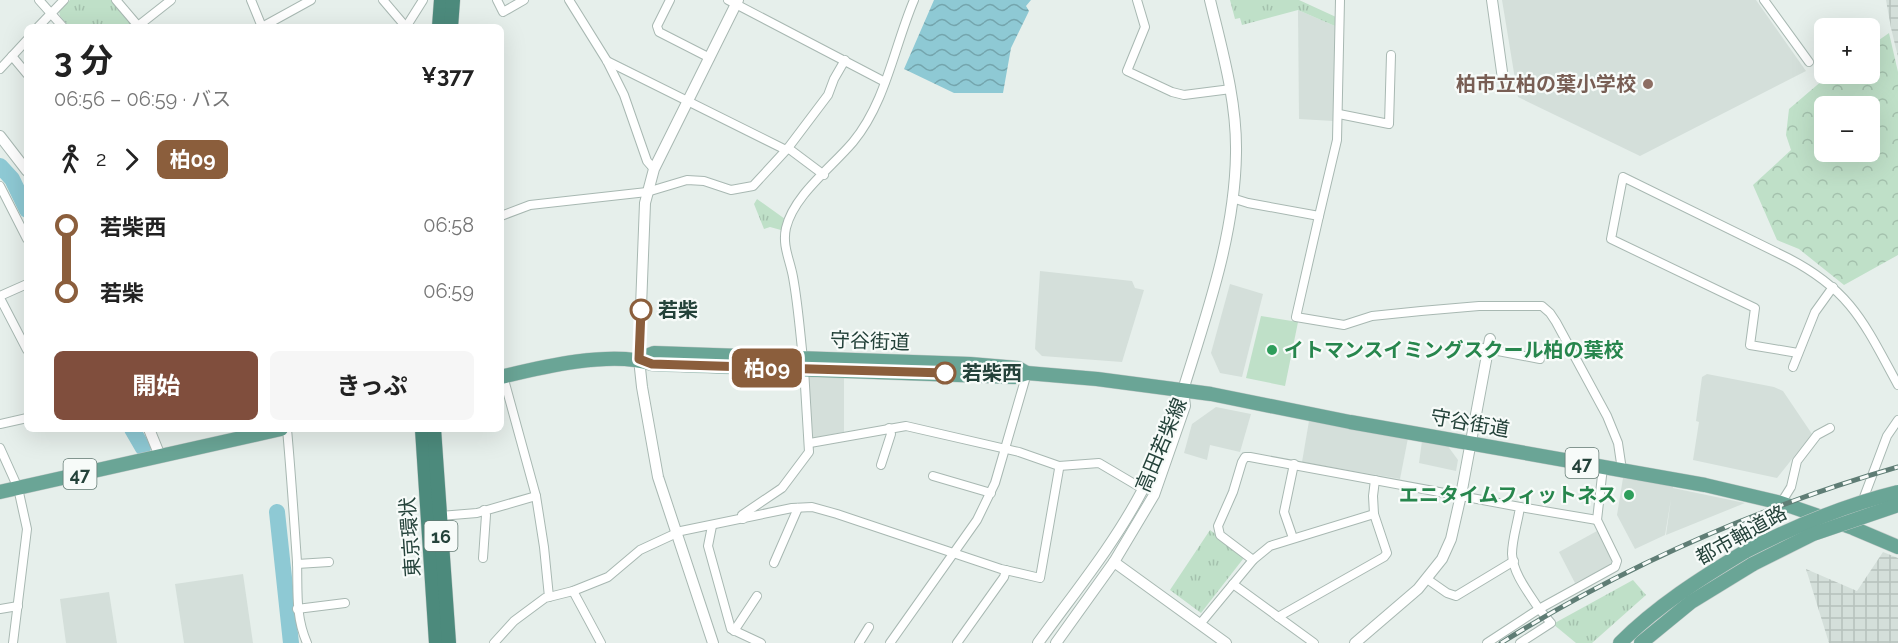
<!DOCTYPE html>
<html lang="ja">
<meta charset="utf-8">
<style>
body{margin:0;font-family:Raleway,"Noto Sans JP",sans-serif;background:#f6f6f6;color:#222;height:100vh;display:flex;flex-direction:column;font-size:22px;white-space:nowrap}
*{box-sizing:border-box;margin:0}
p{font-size:20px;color:#767676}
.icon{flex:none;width:33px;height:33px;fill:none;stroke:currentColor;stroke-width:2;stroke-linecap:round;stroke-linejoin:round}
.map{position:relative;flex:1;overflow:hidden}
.sheet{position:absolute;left:24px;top:24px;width:480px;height:408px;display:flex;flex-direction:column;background:#fff;border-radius:9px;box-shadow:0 6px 24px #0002}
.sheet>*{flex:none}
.badge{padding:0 12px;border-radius:9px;font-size:21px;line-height:39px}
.controls{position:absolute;left:1814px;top:18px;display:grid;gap:12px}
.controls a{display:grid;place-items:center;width:66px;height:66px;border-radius:9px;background:#fff;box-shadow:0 6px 24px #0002;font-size:30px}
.map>.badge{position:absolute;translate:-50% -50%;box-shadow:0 0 0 3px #fff}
.legs{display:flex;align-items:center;gap:9px;height:66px;padding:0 30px;font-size:20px}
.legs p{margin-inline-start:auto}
.overview{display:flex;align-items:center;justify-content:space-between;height:102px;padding:0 30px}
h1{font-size:33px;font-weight:700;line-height:45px}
.cta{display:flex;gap:12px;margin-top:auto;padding:12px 30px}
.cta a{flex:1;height:69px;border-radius:9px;background:#804e3d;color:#fff;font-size:24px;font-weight:700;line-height:69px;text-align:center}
.cta a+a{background:#f6f6f6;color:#222}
ul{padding:0 30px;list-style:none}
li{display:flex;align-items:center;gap:21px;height:66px;font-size:22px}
li i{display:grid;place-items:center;width:9px;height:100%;margin:0 8px;background:currentColor}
li i::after{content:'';width:15px;height:15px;margin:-8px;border:4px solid;border-radius:50%;background:#fff}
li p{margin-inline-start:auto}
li:first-child i{background:linear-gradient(#0000 50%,currentColor 0)}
li:last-child i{background:linear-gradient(currentColor 50%,#0000 0)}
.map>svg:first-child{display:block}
.built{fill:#d4dfda}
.industrial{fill:url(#industrial-grid)}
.grass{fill:#bfe0c8}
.forest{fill:url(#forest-crowns);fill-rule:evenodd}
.park{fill:url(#park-tufts)}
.water{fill:url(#water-waves)}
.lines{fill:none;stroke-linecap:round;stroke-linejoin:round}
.river{stroke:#8ec9d4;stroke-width:16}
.minor-casing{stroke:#a8b8b2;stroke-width:10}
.tertiary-casing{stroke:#a8b8b2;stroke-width:12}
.primary-casing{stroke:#c2cac8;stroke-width:15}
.trunk-casing{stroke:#c2cac8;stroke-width:15}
.minor{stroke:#fff;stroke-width:8}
.tertiary{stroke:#fff;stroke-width:10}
.primary{stroke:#6aa596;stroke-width:14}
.trunk{stroke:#4c8a7c;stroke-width:14}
.rail-casing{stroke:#5f7d75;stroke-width:5}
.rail{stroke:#f7fbf9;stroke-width:3;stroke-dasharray:9;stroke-linecap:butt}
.primary-bridge-casing{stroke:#c2cac8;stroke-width:15;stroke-linecap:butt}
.primary-bridge{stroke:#6aa596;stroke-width:14}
.line-1-casing{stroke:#fff;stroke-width:14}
.line-1{stroke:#8b5e3c;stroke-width:9}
.education-dot{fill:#8d6e63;stroke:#f7fbf9;stroke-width:2}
.stop-1-dot{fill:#fff;stroke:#8b5e3c;stroke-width:3}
.leisure-dot{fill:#2e9e5b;stroke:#f7fbf9;stroke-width:2}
.labels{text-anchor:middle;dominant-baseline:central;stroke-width:4.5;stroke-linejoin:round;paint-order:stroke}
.shield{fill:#f7fbf9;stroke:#637a73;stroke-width:1.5}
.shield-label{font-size:18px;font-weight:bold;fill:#24423a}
.education-label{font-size:20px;font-weight:bold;fill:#785e54;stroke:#f7fbf9;text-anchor:end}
.stop-label{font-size:20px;font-weight:bold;fill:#24423a;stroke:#f7fbf9;text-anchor:start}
.street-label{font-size:20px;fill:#24423a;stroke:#f7fbf9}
.leisure-label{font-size:20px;font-weight:bold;fill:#27864d;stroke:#f7fbf9;text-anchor:start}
</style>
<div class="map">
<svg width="1898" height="643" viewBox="0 0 1898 643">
<defs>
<pattern id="industrial-grid" width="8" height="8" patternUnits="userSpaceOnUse" patternTransform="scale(1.5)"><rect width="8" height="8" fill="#d4dfda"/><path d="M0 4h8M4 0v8" fill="none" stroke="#b6c1bc"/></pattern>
<pattern id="forest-crowns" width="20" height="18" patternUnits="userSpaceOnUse" patternTransform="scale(1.5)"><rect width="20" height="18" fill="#bfe0c8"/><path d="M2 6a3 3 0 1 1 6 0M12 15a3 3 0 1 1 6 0" fill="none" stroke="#a4c1ad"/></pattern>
<pattern id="park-tufts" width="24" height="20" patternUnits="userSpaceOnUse" patternTransform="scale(1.5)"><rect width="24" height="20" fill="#bfe0c8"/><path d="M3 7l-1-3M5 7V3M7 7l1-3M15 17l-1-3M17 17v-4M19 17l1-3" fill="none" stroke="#a4c1ad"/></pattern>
<pattern id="water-waves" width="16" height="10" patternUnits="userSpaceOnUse" patternTransform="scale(1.5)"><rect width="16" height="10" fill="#8ec9d4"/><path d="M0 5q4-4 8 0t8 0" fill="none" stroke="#74a5ad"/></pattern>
</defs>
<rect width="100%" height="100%" fill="#e6efeb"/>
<g class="built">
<polygon points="1502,0 1756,0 1806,71 1640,156 1518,97"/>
<polygon points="1298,10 1335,26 1333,121 1299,119"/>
<polygon points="1040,271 1132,281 1135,288 1144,290 1122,362 1042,356 1035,349"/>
<polygon points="1230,284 1263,294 1242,377 1220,373 1211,353"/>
<polygon points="1707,374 1774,387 1783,391 1812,434 1777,478 1693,460 1699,422 1696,421 1702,377"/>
<polygon points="807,376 844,377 844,432 813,438"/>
<polygon points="1216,407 1251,414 1240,452 1210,445 1207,460 1184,453 1192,424"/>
<polygon points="1309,421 1408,438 1400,479 1302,462"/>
<polygon points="1422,441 1447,445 1458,460 1456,471 1419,463"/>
<polygon points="1623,478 1673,486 1673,488 1745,503 1666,535 1671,499 1665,535 1635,549 1617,515"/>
<polygon points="1597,531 1612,560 1610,565 1575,583 1559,552"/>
<polygon points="243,574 253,643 184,643 175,584"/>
<polygon points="109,592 117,643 66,643 60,599"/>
</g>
<g class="industrial">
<polygon points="1886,0 1898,0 1898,57 1891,28"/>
<polygon points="1883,552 1898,558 1898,643 1829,643 1806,569 1857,591"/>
</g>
<polygon class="grass" points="1261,316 1298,322 1285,386 1246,378"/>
<path class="forest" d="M 1889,33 L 1898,72 L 1898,255 L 1844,285 L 1799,249 L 1777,240 L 1753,185 L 1791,150 L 1786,135 L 1789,109 L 1830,74 L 1869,74 L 1869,47 ZM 1869,106 L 1869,152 L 1824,152 L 1824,106 Z"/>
<g class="park">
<polygon points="70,0 112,0 135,27 69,27 60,16 59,11"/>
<polygon points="1230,0 1299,0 1336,17 1335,26 1298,10 1242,25 1240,18 1235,19"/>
<polygon points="757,199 785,219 781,230 770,227 764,229 754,204"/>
<polygon points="1210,530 1242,554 1243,559 1201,613 1170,590"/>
<polygon points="1633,580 1646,595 1592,643 1576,643 1553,624"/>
</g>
<polygon class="water" points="934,0 1031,0 1026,6 1029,11 1011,48 1003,93 954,93 904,69"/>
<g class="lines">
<g class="river">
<polyline points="0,166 12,179 27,210"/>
<polyline points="132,429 143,448"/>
<polyline points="277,512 291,643"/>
</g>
<defs>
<g id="minor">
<polyline points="39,0 63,27"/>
<polyline points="116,0 139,27"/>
<polyline points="251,0 262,27"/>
<polyline points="383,0 406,27"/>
<polyline points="497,0 503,12 524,0"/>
<polyline points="569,0 607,61 624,95 647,161 654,169"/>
<polyline points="670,0 657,26 659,32 710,58"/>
<polyline points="728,0 885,82"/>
<polyline points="1137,0 1145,27 1127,71 1172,92 1184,95 1231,89"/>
<polyline points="1764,0 1809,62"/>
<polyline points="138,26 171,0"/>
<polyline points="38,27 64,0"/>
<polyline points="262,27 311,0"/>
<polyline points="406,27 423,0"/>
<polyline points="12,56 27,74"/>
<polyline points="607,61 786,150"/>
<polyline points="0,69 27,40"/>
<polyline points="1339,114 1389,124 1391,55"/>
<polyline points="788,148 824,175"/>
<polyline points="0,186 27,239"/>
<polyline points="1232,198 1248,203 1319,216 1337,140 1340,0"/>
<polyline points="501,216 530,205 647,192 687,180 704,181 731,190 753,186 788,148 828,95 834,79 845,60"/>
<polyline points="1319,216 1296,317 1344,325 1372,316 1421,311 1479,306 1542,306 1550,313 1556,322 1607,416 1618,443 1622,470"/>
<polyline points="0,296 27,284"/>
<polyline points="0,298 27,350"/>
<polyline points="1477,347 1540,359"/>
<path d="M 1798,353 L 1750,345 L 1755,308 L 1611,239 L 1623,177 L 1788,258 C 1852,291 1865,325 1898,385"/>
<path d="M 803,359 C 800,332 798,304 793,277 C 790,260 782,246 786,228 C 794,195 831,168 853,142 C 886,102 894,47 914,0"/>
<polyline points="1793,367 1815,312 1833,287"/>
<polyline points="503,376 536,496 544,547 549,597"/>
<polyline points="0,424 27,418"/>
<path d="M 287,429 C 291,473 294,518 297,562 C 298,590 295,616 307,643"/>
<polyline points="810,443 906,426 1019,452 1059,466 1099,463 1143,489"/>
<polyline points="0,448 18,488 27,529 13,643"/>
<polyline points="881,465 891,434 889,428"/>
<polyline points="933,476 991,493"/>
<polyline points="1781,503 1791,487 1797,461 1817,435 1830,428"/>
<polyline points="1520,507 1597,520"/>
<polyline points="440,516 477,513 536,496"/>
<polyline points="743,519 742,515 782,488 809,452 804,369"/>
<polyline points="1855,521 1887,436 1898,420"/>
<polyline points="712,526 708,546 731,629 761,643"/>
<polyline points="1293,538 1284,512 1294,464"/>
<polyline points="483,558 486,515 484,510"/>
<polyline points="1253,560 1270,546 1374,514"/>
<polyline points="774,563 798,508"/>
<polyline points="297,564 329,562"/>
<polyline points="1427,579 1447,593 1456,596 1514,561"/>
<polyline points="1233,584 1314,643"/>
<polyline points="573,591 601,643"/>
<polyline points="0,609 18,606"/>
<polyline points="297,609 345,603"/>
<polyline points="1278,617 1384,557 1387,553 1374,514 1373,496 1375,480"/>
<path d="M 1200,624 L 1253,560 L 1220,535 L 1218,526 L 1233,492 L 1242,462 L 1245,457 L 1250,457 L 1520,507 C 1518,522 1512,539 1512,554 C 1513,574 1529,593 1539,609 L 1487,643"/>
<polyline points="734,631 757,596"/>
<polyline points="494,643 514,621 545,598 573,591 608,577 640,550 681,531 792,508 812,507 837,514 1001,569 1040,578 1059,469"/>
<polyline points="859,643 869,627"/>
<polyline points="890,643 977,520 995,483 1027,373"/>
<polyline points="957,643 1004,577 1006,570"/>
<polyline points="1520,643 1551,623 1539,609 1615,567 1617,561 1597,520 1603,467"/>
</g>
<g id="tertiary">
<polyline points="1492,0 1503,79"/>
<polyline points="0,136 27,171"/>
<polyline points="149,429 160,456"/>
<polyline points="1114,562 1226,643"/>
<polyline points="713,643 658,477 642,387 639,359 645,203 654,169 738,0"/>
<path d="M 1038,643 C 1074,593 1113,546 1142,491 C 1158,459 1165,421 1183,390 C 1207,313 1235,234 1236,153 C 1237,101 1222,50 1210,0"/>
<polyline points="1056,643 1114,562 1154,495 1185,406 1183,390"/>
<polyline points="1355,643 1418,589 1442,559 1451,539 1461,495 1490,339"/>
</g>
<g id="primary">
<polyline points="639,359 654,353 970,364 1018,368 1025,372"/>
<path d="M 501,377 C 541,367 613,350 652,364 L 1014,377 L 1027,373 L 1097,379 L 1211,394 L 1350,422 L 1705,485 L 1781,503 L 1853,528 L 1898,547"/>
<polyline points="0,492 281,429"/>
<path d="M 1620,643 C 1657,606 1701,578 1746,551"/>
<polyline points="1641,643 1691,602 1753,564"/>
</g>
<g id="trunk">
<polyline points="439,27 441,0"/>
<polyline points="451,27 453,0"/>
<polyline points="422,429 436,643"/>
<polyline points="434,429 449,643"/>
</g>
</defs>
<use href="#minor" class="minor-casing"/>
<use href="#tertiary" class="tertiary-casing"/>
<use href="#primary" class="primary-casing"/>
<use href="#trunk" class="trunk-casing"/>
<use href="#minor" class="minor"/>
<use href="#tertiary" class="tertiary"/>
<use href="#primary" class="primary"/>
<use href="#trunk" class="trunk"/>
<defs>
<path id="rail" d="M 1501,643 C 1626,565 1756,508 1898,467"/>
</defs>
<use href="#rail" class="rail-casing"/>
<use href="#rail" class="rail"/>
<defs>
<g id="primary-bridge">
<path d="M 1746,551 C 1795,526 1845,505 1898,492"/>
<polyline points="1753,564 1813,534 1898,505"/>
</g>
</defs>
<use href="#primary-bridge" class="primary-bridge-casing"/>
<use href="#primary-bridge" class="primary-bridge"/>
</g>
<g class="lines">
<defs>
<polyline id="line-1" points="641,310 639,359 652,364 945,373"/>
</defs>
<use href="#line-1" class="line-1-casing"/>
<use href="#line-1" class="line-1"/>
</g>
<circle class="education-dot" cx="1648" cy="84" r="6"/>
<g class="stop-1-dot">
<circle cx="641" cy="310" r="10"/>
<circle cx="945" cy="373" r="10"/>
</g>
<g class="leisure-dot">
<circle cx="1272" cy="350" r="6"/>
<circle cx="1629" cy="495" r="6"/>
</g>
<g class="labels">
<g class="shield">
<rect x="1565.5" y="448" width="33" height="30" rx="4.5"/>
<rect x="63.5" y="459" width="33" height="30" rx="4.5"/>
<rect x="424.5" y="521" width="33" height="30" rx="4.5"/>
</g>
<g class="shield-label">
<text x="1582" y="463">47</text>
<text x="80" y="474">47</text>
<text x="441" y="536">16</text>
</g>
<g class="education-label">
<text x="1636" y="84">柏市立柏の葉小学校</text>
</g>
<g class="stop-label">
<text x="658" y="310">若柴</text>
<text x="962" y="373">若柴西</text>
</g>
<g class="street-label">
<text transform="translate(870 341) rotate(2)">守谷街道</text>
<text transform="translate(1470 423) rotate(10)">守谷街道</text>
<text transform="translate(1161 445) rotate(-67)">高田若柴線</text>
<text transform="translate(1741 535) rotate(-29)">都市軸道路</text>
<text transform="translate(410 537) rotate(-94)">東京環状</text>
</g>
<g class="leisure-label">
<text x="1284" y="350">イトマンスイミングスクール柏の葉校</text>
<text x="1617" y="495" text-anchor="end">エニタイムフィットネス</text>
</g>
</g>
</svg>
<div class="controls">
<a>+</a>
<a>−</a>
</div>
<b class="badge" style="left:767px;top:368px;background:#8b5e3c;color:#fff">柏09</b>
<section class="sheet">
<div class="overview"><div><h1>3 分</h1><p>06:56 – 06:59 · バス</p></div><b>¥377</b></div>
<div class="legs"><svg class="icon" aria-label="walk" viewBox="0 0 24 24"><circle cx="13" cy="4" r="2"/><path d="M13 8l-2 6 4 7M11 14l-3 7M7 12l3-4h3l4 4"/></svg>2<svg class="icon" aria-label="forward" viewBox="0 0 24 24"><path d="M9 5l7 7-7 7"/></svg><b class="badge" style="background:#8b5e3c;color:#fff">柏09</b></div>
<ul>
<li><i style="color:#8b5e3c"></i><b>若柴西</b><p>06:58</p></li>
<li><i style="color:#8b5e3c"></i><b>若柴</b><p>06:59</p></li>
</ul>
<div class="cta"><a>開始</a><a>きっぷ</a></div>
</section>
</div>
